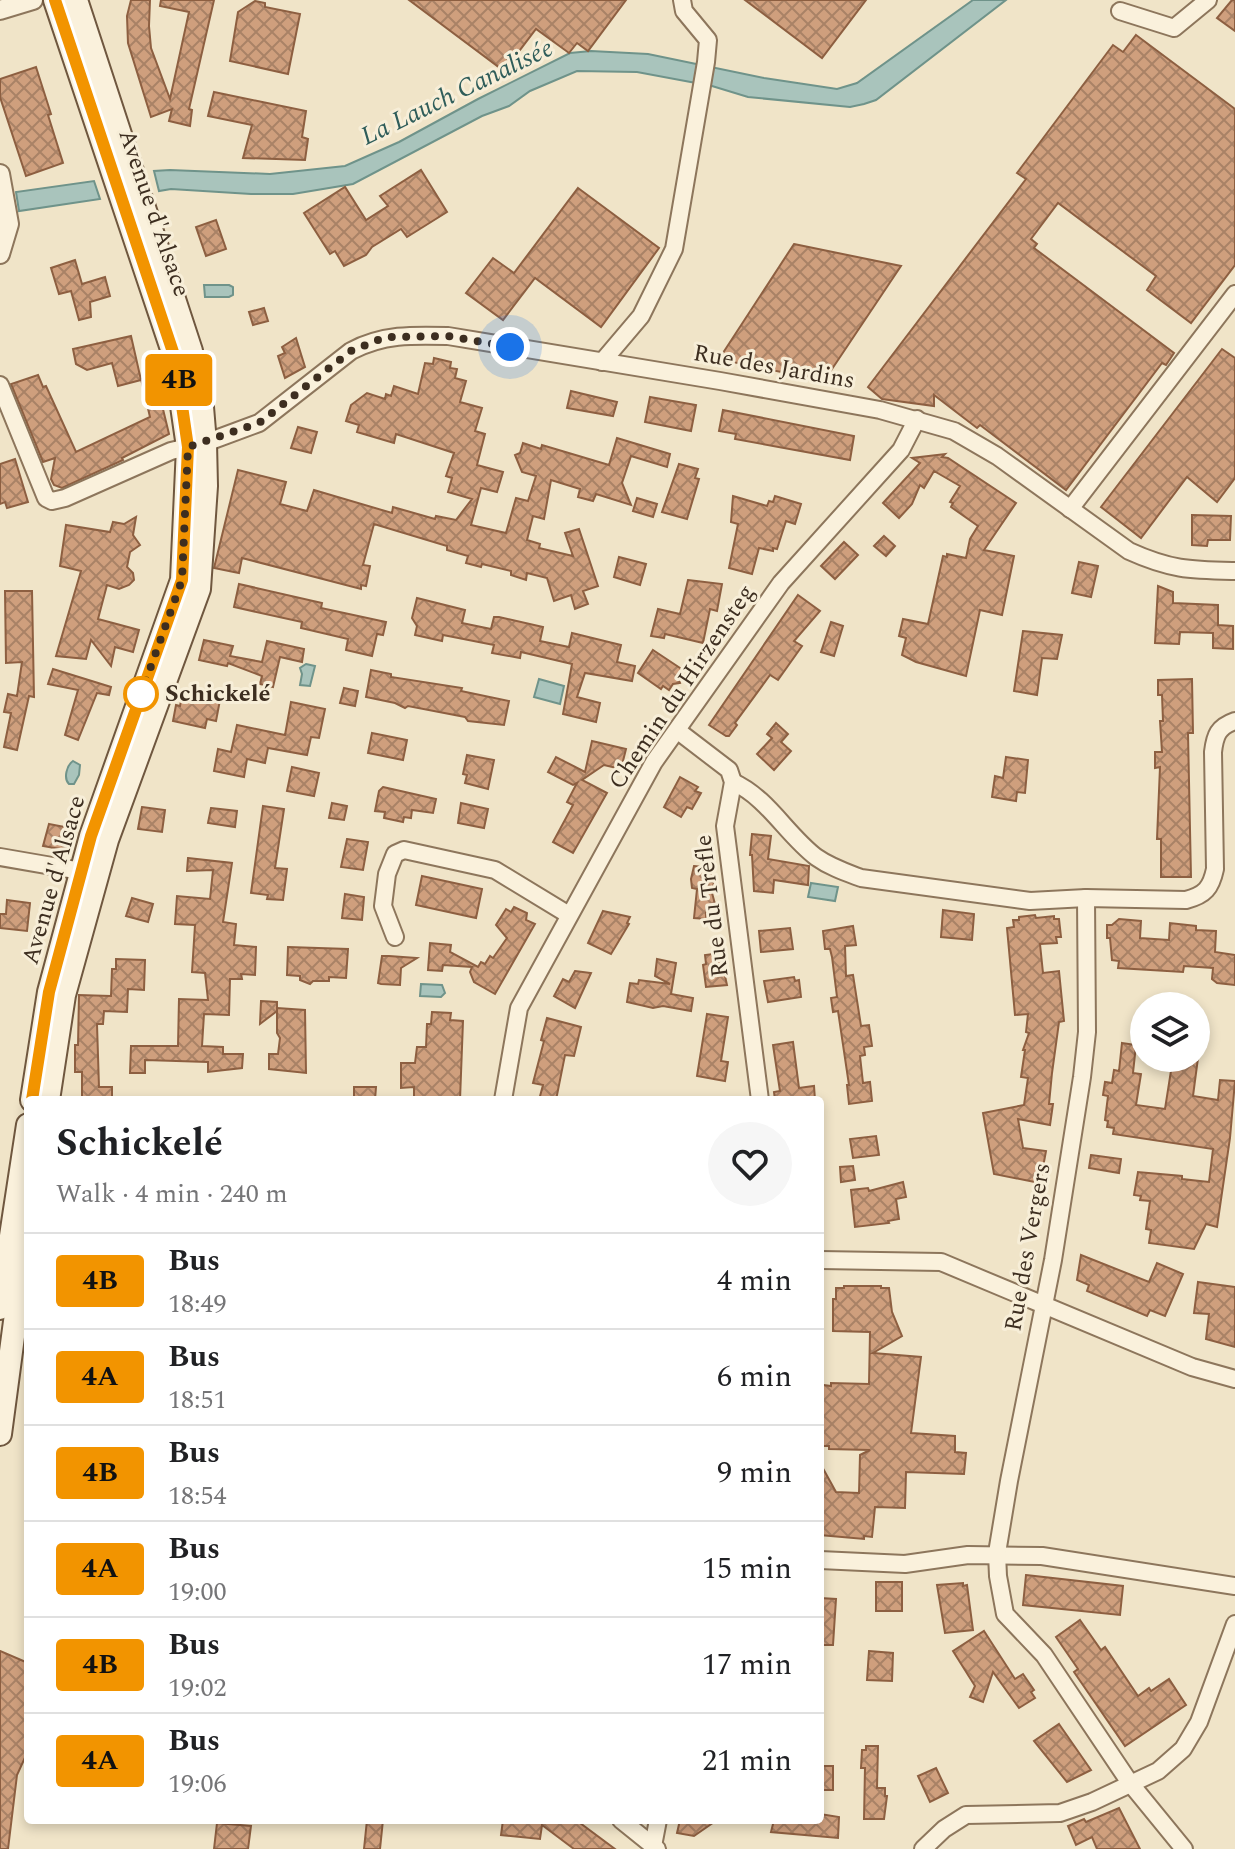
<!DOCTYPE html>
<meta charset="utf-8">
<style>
body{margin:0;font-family:Spectral,serif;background:#f6f6f6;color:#202124;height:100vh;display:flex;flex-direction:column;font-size:30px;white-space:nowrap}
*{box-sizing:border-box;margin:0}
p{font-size:26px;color:#757577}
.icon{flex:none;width:44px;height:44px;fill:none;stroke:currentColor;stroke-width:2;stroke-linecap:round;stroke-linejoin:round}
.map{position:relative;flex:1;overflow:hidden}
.details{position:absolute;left:24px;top:1096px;width:800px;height:728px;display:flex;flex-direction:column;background:#fff;border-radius:8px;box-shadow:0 4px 12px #0003}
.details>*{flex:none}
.badge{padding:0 16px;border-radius:6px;font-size:28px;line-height:52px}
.buttons{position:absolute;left:1130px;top:992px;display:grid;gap:16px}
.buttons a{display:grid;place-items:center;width:80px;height:80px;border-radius:50%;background:#fff;box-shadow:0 4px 12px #0003;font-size:40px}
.you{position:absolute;width:40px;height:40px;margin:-20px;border:6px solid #fff;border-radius:50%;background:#1a73e8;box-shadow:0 0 0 12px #1a73e833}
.map>.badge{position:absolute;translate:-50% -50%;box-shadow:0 0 0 4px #fff}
.round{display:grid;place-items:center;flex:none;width:84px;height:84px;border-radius:42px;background:#f6f6f6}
.overview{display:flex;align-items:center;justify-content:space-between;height:136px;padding:0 32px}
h1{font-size:38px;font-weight:700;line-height:60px}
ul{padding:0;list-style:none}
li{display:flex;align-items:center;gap:24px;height:96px;padding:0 32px;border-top:2px solid #e0e0e0}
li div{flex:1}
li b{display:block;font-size:30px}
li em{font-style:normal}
li .badge{min-width:88px;font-weight:700;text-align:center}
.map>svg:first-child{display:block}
.water{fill:#a9c4bc;stroke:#6f938a;stroke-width:2}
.building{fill:url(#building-cross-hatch);stroke:#8d5f41;stroke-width:2}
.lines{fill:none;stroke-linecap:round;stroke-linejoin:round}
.minor-casing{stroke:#8d765c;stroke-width:20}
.tertiary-casing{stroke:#8d765c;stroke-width:22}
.secondary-casing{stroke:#6f573f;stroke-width:26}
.minor{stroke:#faf1dc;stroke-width:16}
.tertiary{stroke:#faf1dc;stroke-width:18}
.secondary{stroke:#faf1dc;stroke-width:22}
.line-casing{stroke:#fff;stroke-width:18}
.line{stroke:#f29400;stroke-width:12}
.walk{stroke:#3d2e20;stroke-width:8;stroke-dasharray:0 14.4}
.stop-dot{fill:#fff;stroke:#f29400;stroke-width:4}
.labels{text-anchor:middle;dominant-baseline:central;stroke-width:6;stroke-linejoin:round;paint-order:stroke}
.street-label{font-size:24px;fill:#3d2e20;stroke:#f7eed8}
.stop-label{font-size:24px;font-weight:bold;fill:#3d2e20;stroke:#f7eed8;text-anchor:start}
.water-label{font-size:26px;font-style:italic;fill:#2f5d5a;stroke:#f7eed8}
</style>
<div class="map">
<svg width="1235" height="1849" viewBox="0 0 1235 1849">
<defs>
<pattern id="building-cross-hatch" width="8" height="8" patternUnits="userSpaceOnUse" patternTransform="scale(2)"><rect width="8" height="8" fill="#cf9f7d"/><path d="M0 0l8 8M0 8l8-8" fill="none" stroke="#a98266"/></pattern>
</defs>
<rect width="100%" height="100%" fill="#f0e4c8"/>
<g class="water">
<polygon points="973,0 1006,0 876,100 864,104 850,107 748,97 712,86 637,72 577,71 530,91 509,106 482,116 353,184 293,194 251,194 171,189 159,191 154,171 170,170 270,174 345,166 399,142 478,99 570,53 591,51 648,54 764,78 837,89 857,83"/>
<polygon points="94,181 100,199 19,211 16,192"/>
<polygon points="229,285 233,287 233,295 229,297 205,297 204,285"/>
<polygon points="306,664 315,666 310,686 300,685 302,674 300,668"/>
<polygon points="539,679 564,686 560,704 534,697"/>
<path d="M 73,761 L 80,765 L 79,775 L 74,784 L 69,784 C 63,778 67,765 73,761 Z"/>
<polygon points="811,883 838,887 835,901 808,897"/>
<polygon points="421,984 442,985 445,993 441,997 420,996"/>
</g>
<g class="building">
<polygon points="131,0 150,0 149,26 151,48 170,99 189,12 160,6 161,0 214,0 189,109 192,110 190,126 169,121 172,109 151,117 128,43 127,16"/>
<polygon points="409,0 626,0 588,51 577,43 569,53 536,29 504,71"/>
<polygon points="745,0 866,0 822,58"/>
<polygon points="1232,0 1235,0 1235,31 1217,18"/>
<polygon points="255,1 265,3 265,7 300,14 288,74 230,61 238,12"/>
<polygon points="1136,35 1235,109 1235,265 1191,323 1147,290 1156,276 1058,203 1031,239 1037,244 1034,248 1174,353 1166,365 1162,363 1066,490 980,425 977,428 934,395 934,406 882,399 868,387 1026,179 1017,173 1113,45 1123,52"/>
<polygon points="36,67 51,114 48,115 63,163 26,176 0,97 0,79"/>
<polygon points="214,92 306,111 302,137 308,139 305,160 243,158 252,125 208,116"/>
<polygon points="421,170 447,212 407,237 401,229 372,247 366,255 344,266 335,251 330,254 304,213 345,187 366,220 388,206 380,196"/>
<polygon points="578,188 659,248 601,327 535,278 503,320 466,293 493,258 514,273"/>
<polygon points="216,220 226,249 206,256 196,227"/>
<polygon points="794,244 901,266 824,381 719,359"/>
<polygon points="75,260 82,284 105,277 110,296 90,302 91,317 79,320 71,291 59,294 51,268"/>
<polygon points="264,308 268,321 253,325 249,312"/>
<polygon points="131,336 141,380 118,386 112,363 87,370 76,364 73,349"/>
<polygon points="296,338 305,367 285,378 278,356 285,353 282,347"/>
<polygon points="1222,349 1235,358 1235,478 1217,502 1187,477 1141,538 1101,507"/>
<polygon points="434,358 451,362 450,368 457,369 455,378 466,381 460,402 482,408 475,431 485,434 477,465 503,472 497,492 481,488 471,525 506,533 516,498 528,501 536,476 522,472 515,455 520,453 523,443 541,449 542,445 609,465 617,438 670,454 667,467 631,456 622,483 631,505 596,494 593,501 578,497 580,489 551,480 544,519 533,516 527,540 540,544 539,548 573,556 565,533 579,529 598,586 583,591 588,604 575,609 571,595 554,601 547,578 527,573 526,580 511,575 511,571 482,564 481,567 466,563 468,556 447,550 447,546 374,524 363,565 370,566 366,586 361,585 361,589 242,558 239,573 214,568 238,470 286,482 280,504 307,511 314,490 392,513 393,507 435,519 436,516 456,520 472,499 448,492 452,478 446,476 454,453 396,434 394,443 357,432 359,425 346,421 351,405 367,393 385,399 386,394 391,396 394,386 418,394 425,363 433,364"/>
<polygon points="38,375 43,387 46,386 76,452 150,417 141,379 155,376 169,434 122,458 123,460 62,488 54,485 51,479 55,458 43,462 11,384"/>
<polygon points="571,391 617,402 613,416 567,408"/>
<polygon points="650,397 696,405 691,431 645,422"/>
<polygon points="723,410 854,436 850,460 735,439 736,434 719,431"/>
<polygon points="298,427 317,432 311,453 291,448"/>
<polygon points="945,454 942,457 948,458 1016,503 984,550 1014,556 1002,615 980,610 966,676 916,662 902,655 906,638 899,636 903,619 928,624 943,556 947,557 947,554 966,558 970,539 978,526 951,507 953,503 950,502 960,486 934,471 924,488 920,485 912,504 899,518 883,503 920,463 912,458"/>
<polygon points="15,459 28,502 7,508 5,502 0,504 0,464"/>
<polygon points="679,464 698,469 695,478 699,479 687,519 662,512"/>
<polygon points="733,496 767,506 769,501 773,502 775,496 801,504 795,524 786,521 777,549 773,548 773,551 759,548 752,574 729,568 738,524 731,522"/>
<polygon points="637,498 657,504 653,517 633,511"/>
<polygon points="1192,515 1231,516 1230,540 1208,540 1207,546 1192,545"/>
<polygon points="136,517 133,535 140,545 130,552 127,567 133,573 134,580 129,585 119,589 107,585 98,619 139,630 133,652 115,647 111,666 91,640 86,659 56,656 81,571 60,566 66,525 110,532 113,522 124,524"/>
<polygon points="884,536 895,546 886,556 874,546"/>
<polygon points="844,542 858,555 835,579 821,566"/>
<polygon points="619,557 646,564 640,585 614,577"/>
<polygon points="1079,562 1098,566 1091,597 1072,593"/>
<polygon points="688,580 722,584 717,611 710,609 703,643 665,634 664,638 651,636 658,609 680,614"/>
<polygon points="239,584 322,603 321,608 386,622 383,635 377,634 372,656 346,650 348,639 301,628 302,622 234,607"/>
<polygon points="1158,586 1173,592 1173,603 1218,605 1218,625 1233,626 1233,649 1213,648 1213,633 1180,632 1179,644 1155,643"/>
<polygon points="5,591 32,591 34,697 29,696 17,750 4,747 11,713 4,712 8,694 17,696 22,662 6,663"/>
<polygon points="798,595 820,611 794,641 802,646 778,680 770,675 735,723 737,725 729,736 726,736 709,725"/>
<polygon points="417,598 465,610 462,623 491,629 494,617 499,617 543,627 540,641 569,647 572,633 621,645 617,662 635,666 632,681 585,673 577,697 600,703 596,722 563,714 572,664 521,652 520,658 492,653 494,645 443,635 442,641 415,635 417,626 412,618"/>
<polygon points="831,622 843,626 834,656 821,652"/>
<polygon points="1023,631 1062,635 1057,659 1042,658 1037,695 1014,691"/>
<polygon points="204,640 233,646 230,656 262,662 267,641 304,649 302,662 280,657 273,687 260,684 262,676 228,663 227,666 199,660"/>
<polygon points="653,650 683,670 678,677 680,683 673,684 669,690 663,686 661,689 638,673"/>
<polygon points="53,669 111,687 109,695 97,693 78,740 65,735 78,690 48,684"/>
<polygon points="371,670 391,674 391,677 462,688 461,691 509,701 504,725 468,721 465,717 408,706 405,708 395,703 366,697"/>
<polygon points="1192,679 1193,733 1188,733 1191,877 1161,877 1161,839 1157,839 1160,767 1155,768 1155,752 1162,752 1160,721 1163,721 1162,695 1158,695 1158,680"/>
<polygon points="344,688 358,691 355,706 340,703"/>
<polygon points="183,691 220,700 216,721 207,719 205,728 173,721 176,705 180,706"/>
<polygon points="291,702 325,709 319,738 311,737 307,755 268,748 265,763 247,759 244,777 214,771 218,749 231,752 237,725 285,735"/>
<polygon points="776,723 788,734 781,742 791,751 774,770 757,754 772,738 767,734"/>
<polygon points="372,733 407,740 403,760 368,753"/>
<polygon points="592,741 626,749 621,769 604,765 582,780 607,793 573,853 553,842 573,805 567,802 577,783 573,785 548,772 556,757 585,772"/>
<polygon points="467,755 494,760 488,789 465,783 467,775 463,774"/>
<polygon points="1006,757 1028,760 1025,793 1017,792 1016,801 992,797 995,776 1003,778"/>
<polygon points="292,767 319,773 314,796 287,791"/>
<polygon points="680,777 698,787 695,791 701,793 692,809 687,807 681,817 664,807"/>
<polygon points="383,787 436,799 433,813 412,810 411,818 404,817 403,822 384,818 385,812 375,811 379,791"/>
<polygon points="332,803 347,806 344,820 329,818"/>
<polygon points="461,803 488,809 484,828 458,823"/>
<polygon points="263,806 284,809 275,868 287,869 283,900 267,899 268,895 251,893"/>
<polygon points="142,807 165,810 162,832 138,829"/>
<polygon points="211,808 237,811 235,827 208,823"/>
<polygon points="49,824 70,828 66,850 43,846"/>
<polygon points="752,834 771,836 768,859 809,866 808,885 774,880 773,893 754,891 752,855 750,855"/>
<polygon points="347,839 368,842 363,870 341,867"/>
<polygon points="188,858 232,863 223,922 236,924 234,945 256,947 255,975 241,974 242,979 230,979 229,1015 204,1014 202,1046 223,1047 223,1054 243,1054 242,1068 208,1072 208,1062 145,1060 145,1073 130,1073 131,1046 178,1046 179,999 208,1000 205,973 192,972 195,925 175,924 177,896 210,899 213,870 187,871"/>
<polygon points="694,866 712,868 710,882 714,882 712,893 718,915 706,913 706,919 694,918 697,889 692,888 691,879"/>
<polygon points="422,876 482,889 476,918 416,905"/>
<polygon points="345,894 364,897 362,920 342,918"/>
<polygon points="132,898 153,904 148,922 126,916"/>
<polygon points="7,900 30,903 27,931 0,928 0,914 6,914"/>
<polygon points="514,907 527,913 526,920 535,924 495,994 474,982 470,972 472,967 443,965 442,971 428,970 430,943 451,945 450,952 478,967 481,962 485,964 490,956 493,958 507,938 496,925 506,909 511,912"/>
<polygon points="943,910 974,914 972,940 941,937"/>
<polygon points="603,911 630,917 627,923 629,924 611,954 588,943"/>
<polygon points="1035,915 1036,918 1054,916 1054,919 1059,919 1061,937 1056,937 1057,943 1040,944 1043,973 1059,971 1064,1021 1059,1022 1052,1073 1049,1104 1053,1104 1050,1125 1018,1119 1023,1148 1046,1151 1040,1183 994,1174 983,1113 1024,1105 1028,1078 1021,1077 1025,1050 1023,1050 1029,1033 1026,1032 1028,1014 1015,1015 1007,928 1014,927 1013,920 1019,920 1019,917"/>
<polygon points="1119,919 1141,921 1140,938 1169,940 1170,923 1196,926 1196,930 1216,931 1215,952 1235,955 1235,985 1217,983 1212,979 1213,968 1184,966 1183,972 1118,968 1119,961 1112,960 1110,938 1107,938 1107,925 1112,925"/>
<polygon points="853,926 856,945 845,946 846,976 853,975 861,1026 869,1025 872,1046 864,1047 865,1055 860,1056 863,1083 870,1082 872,1101 849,1104 847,1085 849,1085 838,1011 833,1012 831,998 837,997 832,957 830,949 825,949 823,931"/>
<polygon points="790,928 793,949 761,952 759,931"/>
<polygon points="288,947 348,949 346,978 329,977 329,981 313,981 310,984 300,980 300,976 287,975"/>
<polygon points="720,953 727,985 706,987 703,965 706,964 705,955"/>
<polygon points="382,956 389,956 417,958 401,968 400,985 381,984 378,983"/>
<polygon points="116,959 145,960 144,990 128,989 127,1012 104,1011 103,1024 97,1024 99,1087 112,1087 112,1100 82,1100 82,1072 75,1072 75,1045 78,1045 79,995 111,996 112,969 116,969"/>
<polygon points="657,959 676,963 671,994 693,998 691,1011 663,1006 653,1008 627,1002 630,983 638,984 639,980 670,984 655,976"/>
<polygon points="575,971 591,973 575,1008 554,996 563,979 569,982"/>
<polygon points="794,977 795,981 799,980 801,997 768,1002 764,981"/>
<polygon points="261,1001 277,1002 277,1011 260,1024"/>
<polygon points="277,1008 305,1010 306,1073 269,1069 269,1054 278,1054 280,1038 277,1033"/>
<polygon points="432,1012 451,1013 450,1020 463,1021 460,1100 414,1100 414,1087 401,1088 401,1063 415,1063 417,1047 426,1047 427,1024 431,1024"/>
<polygon points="707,1014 728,1017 721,1061 728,1062 725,1081 697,1076"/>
<polygon points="547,1018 581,1027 574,1056 565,1055 556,1100 539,1100 543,1085 533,1083 544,1041 541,1040"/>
<polygon points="793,1042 799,1088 814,1086 815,1100 775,1100 774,1092 780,1091 773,1045"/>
<polygon points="1122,1043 1136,1045 1133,1073 1141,1074 1136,1105 1165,1109 1173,1058 1198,1058 1193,1096 1218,1100 1220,1080 1235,1081 1230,1138 1217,1227 1206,1224 1194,1249 1149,1243 1151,1230 1146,1229 1150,1201 1140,1200 1141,1196 1134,1195 1138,1172 1182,1176 1182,1179 1209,1182 1213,1149 1113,1134 1114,1128 1107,1127 1108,1121 1105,1120 1108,1096 1103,1095 1105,1082 1112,1083 1114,1070 1119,1071"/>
<polygon points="354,1087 376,1087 375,1100 354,1100"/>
<polygon points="876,1136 879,1155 853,1158 850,1139"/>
<polygon points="1091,1155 1121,1159 1119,1173 1089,1168"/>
<polygon points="853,1166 855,1180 841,1182 840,1167"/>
<polygon points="903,1182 906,1197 896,1199 899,1219 888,1221 889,1223 855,1227 851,1190 868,1188 869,1191"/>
<polygon points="1081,1255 1149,1282 1157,1263 1183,1274 1165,1316 1150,1310 1147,1316 1087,1291 1089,1285 1077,1280"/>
<polygon points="1198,1282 1235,1287 1235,1347 1206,1339 1209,1314 1194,1313"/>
<polygon points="844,1286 881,1286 881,1288 889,1288 892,1312 902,1336 873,1353 921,1357 911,1433 955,1436 955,1452 966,1453 964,1474 906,1472 905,1508 875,1507 872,1537 864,1536 864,1539 820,1535 820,1463 836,1492 859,1493 860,1455 870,1450 829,1449 829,1446 822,1446 822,1435 820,1435 820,1396 823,1396 823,1385 831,1386 831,1383 869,1384 870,1332 833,1331 833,1299 836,1299 836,1288 844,1288"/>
<polygon points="1026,1575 1123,1586 1120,1615 1023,1605"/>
<rect x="876" y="1582" width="26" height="29"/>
<polygon points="963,1583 963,1586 967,1585 973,1630 945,1633 937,1585"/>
<polygon points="820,1598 836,1599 833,1645 820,1645"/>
<polygon points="1080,1620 1101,1650 1105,1647 1138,1696 1149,1688 1151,1691 1169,1679 1186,1705 1125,1746 1074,1672 1078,1669 1056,1637"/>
<polygon points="984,1631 1015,1679 1023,1674 1034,1690 1031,1692 1035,1698 1019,1708 993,1672 983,1702 970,1697 975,1686 953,1651"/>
<polygon points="0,1651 28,1663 28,1751 17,1775 8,1849 0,1849"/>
<polygon points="869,1651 893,1653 892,1681 867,1680"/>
<polygon points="1059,1724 1091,1770 1067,1782 1034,1741"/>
<polygon points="866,1746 878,1746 877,1788 885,1788 885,1796 887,1796 884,1819 864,1819 865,1768 861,1768 862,1750 866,1750"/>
<rect x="820" y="1766" width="13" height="24"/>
<polygon points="936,1768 948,1793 930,1802 918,1776"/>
<polygon points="1119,1808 1140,1849 1097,1849 1092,1837 1076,1845 1068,1826 1084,1819 1086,1822"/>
<polygon points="820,1814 839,1817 838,1838 771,1832 774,1820 820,1820"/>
<polygon points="367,1820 383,1820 380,1849 364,1849"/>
<polygon points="503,1820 576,1820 615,1849 574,1849 542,1825 540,1839 501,1835"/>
<polygon points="680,1820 717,1820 694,1836 677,1833"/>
<polygon points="217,1823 251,1826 248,1849 214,1849"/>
</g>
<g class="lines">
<defs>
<g id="minor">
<polyline points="1120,11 1174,28 1208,0"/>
<polyline points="602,362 641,316 674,249 706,62 708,40 684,11 682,0"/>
<polyline points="0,385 46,498 52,501 65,498 171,451 188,447"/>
<path d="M 205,443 L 259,423 L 351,351 C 383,334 413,335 448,336 L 720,381 L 880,410 L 954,431 L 997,456 L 1129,551 C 1171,570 1190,570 1235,571"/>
<polyline points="1070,509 1235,294"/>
<polyline points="678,731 729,770 733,782 725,826 760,1100"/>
<path d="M 733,782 C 768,798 786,834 816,857 C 830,867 845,872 861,878 L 1030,901 L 1086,898"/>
<polyline points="0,857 81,871"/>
<polyline points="395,937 383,906 387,874 395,854 404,850 495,870 569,915"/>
<polyline points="503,1100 519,1008 654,762 781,583 901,450 917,419"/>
<polyline points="820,1260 941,1262 1192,1367 1235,1379"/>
<polyline points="820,1560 905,1564 968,1555 1042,1556 1235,1586"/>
<polyline points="621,1820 657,1849"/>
<polyline points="653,1846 658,1820"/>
<polyline points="923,1849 944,1829 966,1815 1060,1813 1092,1802 1158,1771 1183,1749 1199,1722 1235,1624"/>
<path d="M 1184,1849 L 1130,1783 L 1044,1655 L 1005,1614 L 998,1576 L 997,1553 L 1009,1481 L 1053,1260 L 1082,1077 L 1087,1032 L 1086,898 L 1186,900 C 1205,895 1211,888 1215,869 L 1213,752 C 1215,735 1218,727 1235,721"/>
</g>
<g id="tertiary">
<polyline points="0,10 33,0"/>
<polyline points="0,174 9,224 0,254"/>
</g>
<g id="secondary">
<polyline points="32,1100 49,992 91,836 182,580 188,447 175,358 55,0"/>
<polyline points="48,1100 64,995 107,840 199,589 206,486 205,443 202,407 191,351 76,0"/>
<polyline points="0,1308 28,1125"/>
<polyline points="0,1434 28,1224"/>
</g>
</defs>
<use href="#minor" class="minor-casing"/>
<use href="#tertiary" class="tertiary-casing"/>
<use href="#secondary" class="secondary-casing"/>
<use href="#minor" class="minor"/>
<use href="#tertiary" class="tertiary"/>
<use href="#secondary" class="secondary"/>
</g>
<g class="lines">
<defs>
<polyline id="line" points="32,1100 49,992 91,836 182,580 188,447 175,358 55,0"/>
</defs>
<use href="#line" class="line-casing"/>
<use href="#line" class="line"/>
<polyline class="walk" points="141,694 182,580 188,447 259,423 351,351 385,337 448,336 510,347"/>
</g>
<circle class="stop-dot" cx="141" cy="694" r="16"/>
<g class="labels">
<g class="street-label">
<text transform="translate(154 213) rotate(71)">Avenue d'Alsace</text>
<text transform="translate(774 367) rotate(10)">Rue des Jardins</text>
<text transform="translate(682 687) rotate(-56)">Chemin du Hirzensteg</text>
<text transform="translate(54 880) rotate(-74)">Avenue d'Alsace</text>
<text transform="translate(712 906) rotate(-97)">Rue du Trèfle</text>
<text transform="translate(1028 1247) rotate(-80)">Rue des Vergers</text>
</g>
<g class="stop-label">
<text x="165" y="694">Schickelé</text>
</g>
<g class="water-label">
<text transform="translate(457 92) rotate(-26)">La Lauch Canalisée</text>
</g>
</g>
</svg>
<div class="buttons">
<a><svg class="icon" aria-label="layers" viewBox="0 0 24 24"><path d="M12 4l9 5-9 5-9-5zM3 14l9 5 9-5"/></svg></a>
</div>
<div class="you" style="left:510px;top:347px"></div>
<b class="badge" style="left:179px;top:380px;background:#f29400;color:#111">4B</b>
<section class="details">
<div class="overview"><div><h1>Schickelé</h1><p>Walk · 4 min · 240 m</p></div><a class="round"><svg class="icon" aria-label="heart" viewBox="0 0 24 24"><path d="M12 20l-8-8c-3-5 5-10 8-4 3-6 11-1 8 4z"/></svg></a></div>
<ul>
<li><span class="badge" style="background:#f29400;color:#111">4B</span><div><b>Bus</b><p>18:49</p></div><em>4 min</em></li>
<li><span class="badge" style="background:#f29400;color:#111">4A</span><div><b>Bus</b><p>18:51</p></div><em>6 min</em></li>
<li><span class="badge" style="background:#f29400;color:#111">4B</span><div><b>Bus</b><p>18:54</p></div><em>9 min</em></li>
<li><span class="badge" style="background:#f29400;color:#111">4A</span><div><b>Bus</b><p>19:00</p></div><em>15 min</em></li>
<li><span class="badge" style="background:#f29400;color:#111">4B</span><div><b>Bus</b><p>19:02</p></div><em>17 min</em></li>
<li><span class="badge" style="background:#f29400;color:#111">4A</span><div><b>Bus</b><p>19:06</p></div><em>21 min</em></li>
</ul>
</section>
</div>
